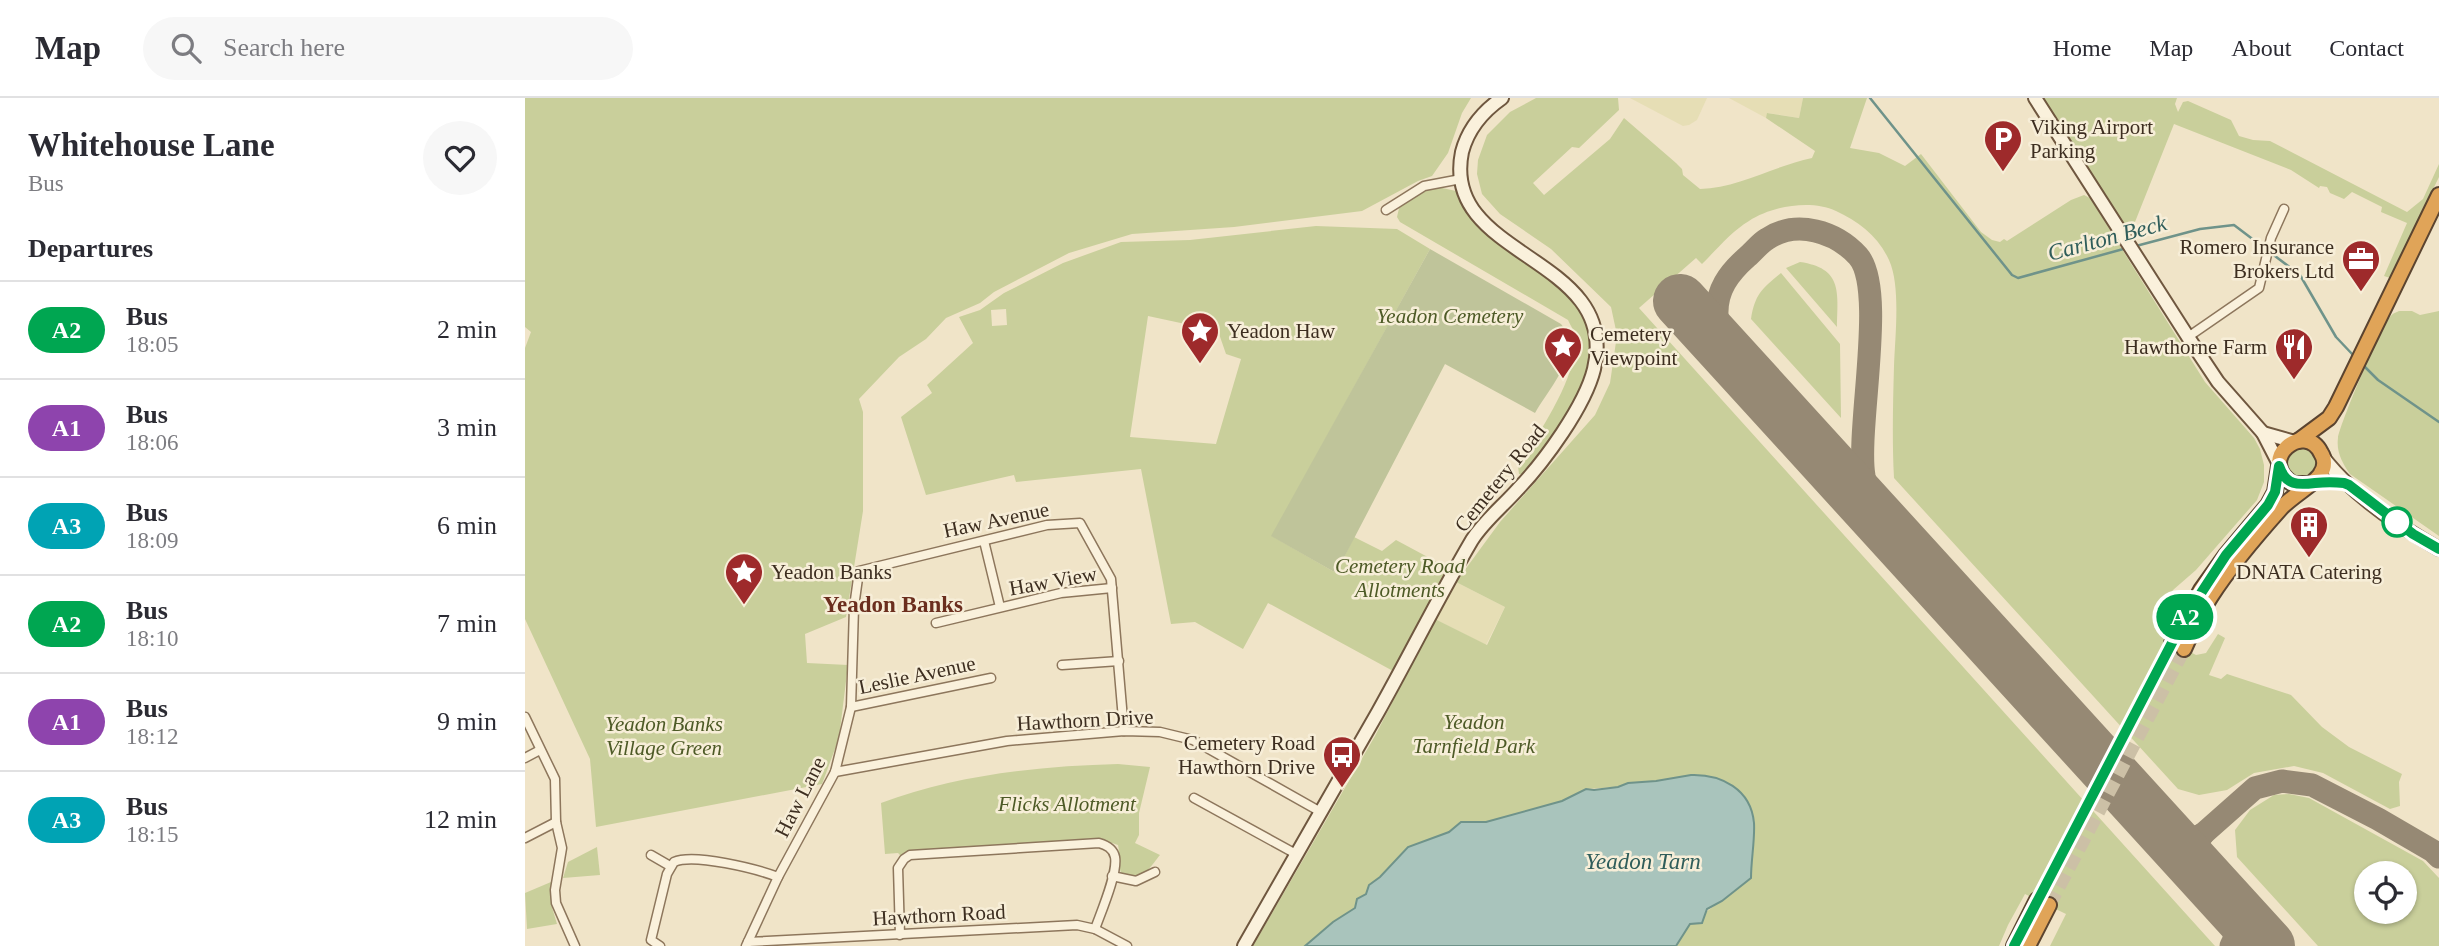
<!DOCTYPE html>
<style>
body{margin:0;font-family:"Times New Roman",serif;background:#f7f7f7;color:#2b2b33;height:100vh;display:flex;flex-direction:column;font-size:26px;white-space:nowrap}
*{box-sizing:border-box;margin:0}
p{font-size:23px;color:#7c7c81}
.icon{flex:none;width:38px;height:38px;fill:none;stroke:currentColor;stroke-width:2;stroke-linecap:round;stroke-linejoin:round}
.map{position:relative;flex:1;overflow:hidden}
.drawer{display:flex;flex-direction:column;background:#fff;width:525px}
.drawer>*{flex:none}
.badge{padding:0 14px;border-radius:23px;font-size:24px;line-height:46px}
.controls{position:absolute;left:1829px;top:763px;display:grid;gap:14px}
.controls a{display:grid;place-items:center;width:63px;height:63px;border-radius:50%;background:#fff;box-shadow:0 2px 5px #0004;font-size:35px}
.map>.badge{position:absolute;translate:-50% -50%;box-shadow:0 0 0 4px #fff}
h2{padding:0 28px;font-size:26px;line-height:63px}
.round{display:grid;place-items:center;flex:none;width:74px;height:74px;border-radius:37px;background:#f7f7f7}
.overview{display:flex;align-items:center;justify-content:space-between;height:119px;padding:0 28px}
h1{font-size:33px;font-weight:700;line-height:52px}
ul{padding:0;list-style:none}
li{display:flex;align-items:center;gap:21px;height:98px;padding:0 28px;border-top:2px solid #e1e1e2}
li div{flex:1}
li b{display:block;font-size:26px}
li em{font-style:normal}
li .badge{min-width:77px;font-weight:700;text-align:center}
header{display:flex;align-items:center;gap:42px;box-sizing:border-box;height:98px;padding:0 35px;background:#fff;border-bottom:2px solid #e1e1e2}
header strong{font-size:33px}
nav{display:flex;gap:38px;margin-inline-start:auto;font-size:24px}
.search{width:490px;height:63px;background:#f7f7f7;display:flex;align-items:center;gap:18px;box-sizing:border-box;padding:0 24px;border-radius:38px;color:#7c7c81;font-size:26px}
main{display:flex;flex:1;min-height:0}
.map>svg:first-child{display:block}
.farmland{fill:#e6deb5}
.green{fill:#c9cf9b;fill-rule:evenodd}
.cemetery{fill:#bfc49a}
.water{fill:#a9c4bc;stroke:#6f938a;stroke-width:2}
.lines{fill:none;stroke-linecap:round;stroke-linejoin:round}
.stream{stroke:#6f938a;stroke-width:2.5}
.taxiway{stroke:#968974;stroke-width:23}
.runway{stroke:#968974;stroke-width:54}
.highway-tunnel{stroke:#ccc0a6;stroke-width:14;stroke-dasharray:14 7;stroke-linecap:butt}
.street-casing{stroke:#8d765c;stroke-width:11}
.secondary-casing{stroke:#6f573f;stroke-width:16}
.highway-casing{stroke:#5b4430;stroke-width:18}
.street{stroke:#faf1dc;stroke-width:8}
.secondary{stroke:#faf1dc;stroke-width:12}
.highway{stroke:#e0a458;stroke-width:14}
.line-casing{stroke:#fff;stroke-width:16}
.line{stroke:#00a651;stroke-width:10}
.stop-dot{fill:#fff;stroke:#00a651;stroke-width:3.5}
.labels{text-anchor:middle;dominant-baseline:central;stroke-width:5;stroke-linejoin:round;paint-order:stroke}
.poi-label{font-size:21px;fill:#3d2e20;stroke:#f7eed8;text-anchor:start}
.park-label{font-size:21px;font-style:italic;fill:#4d5a26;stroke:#f7eed8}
.street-label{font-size:21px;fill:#3d2e20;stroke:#f7eed8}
.water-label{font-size:23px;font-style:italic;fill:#2f5d5a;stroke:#f7eed8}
.neighbourhood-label{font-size:23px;font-weight:bold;fill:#6b2e1e;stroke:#f7eed8}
</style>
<header>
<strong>Map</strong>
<div class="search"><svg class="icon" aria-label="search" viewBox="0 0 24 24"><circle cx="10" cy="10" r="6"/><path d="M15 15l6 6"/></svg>Search here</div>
<nav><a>Home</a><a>Map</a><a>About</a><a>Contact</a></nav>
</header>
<main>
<section class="drawer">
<div class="overview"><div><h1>Whitehouse Lane</h1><p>Bus</p></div><a class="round"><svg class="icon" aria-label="heart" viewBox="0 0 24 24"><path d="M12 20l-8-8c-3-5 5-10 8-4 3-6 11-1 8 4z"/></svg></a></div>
<h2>Departures</h2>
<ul>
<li><span class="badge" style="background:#00a651;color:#fff">A2</span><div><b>Bus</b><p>18:05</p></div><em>2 min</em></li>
<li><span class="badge" style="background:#8e44ad;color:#fff">A1</span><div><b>Bus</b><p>18:06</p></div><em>3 min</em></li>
<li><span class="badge" style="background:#00a3b4;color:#fff">A3</span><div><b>Bus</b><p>18:09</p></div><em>6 min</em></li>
<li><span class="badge" style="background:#00a651;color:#fff">A2</span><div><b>Bus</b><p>18:10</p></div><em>7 min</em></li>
<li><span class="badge" style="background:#8e44ad;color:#fff">A1</span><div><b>Bus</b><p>18:12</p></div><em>9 min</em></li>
<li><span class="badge" style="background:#00a3b4;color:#fff">A3</span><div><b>Bus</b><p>18:15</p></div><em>12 min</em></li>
</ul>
</section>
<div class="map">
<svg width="1914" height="848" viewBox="0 0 1914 848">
<rect width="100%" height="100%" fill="#f0e4c8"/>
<g class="farmland">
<polygon points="1105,0 1182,0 1172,22 1164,27 1158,28"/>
<polygon points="1204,0 1278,0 1274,20 1243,15 1241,20"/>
<polygon points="931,484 980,509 961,547 910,521"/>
</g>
<g class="green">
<polygon points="0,0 946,0 937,15 923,55 907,78 893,83 837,113 709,129 607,136 544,155 469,194 455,205 421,220 401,241 374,259 334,301 338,314 338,413 321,519 280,536 282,565 323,567 314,640 297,686 71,729 65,661 0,521 0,250 6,234 0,229"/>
<path d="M 1011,0 L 1093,0 L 1094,12 L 1054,50 L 1047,49 L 1008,85 L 1019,97 L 1085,41 L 1099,20 L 1151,65 L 1157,71 L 1158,77 L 1175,91 C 1213,90 1249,68 1287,60 L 1290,53 L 1241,20 L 1242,15 L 1274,20 L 1278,0 L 1342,0 L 1325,50 L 1354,55 L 1380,68 L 1396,56 L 1456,134 L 1467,142 L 1475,144 L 1479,141 L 1482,143 L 1546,102 L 1559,97 L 1565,100 L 1680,284 L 1729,340 L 1735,351 L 1739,367 L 1739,384 L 1732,402 L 1671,472 L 1648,492 L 1633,516 L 1641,541 L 1671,557 L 1681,555 L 1693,536 L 1700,540 L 1684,577 L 1696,581 L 1702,576 L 1766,597 L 1797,629 L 1824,649 L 1877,676 L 1874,684 L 1875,708 L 1865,711 L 1798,675 L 1769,668 L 1729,675 L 1702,692 L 1674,697 L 1653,691 L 1369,380 C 1367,342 1368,305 1369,268 C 1370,239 1376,188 1364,162 C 1353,138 1334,124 1311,113 C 1286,101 1247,108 1224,123 C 1207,133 1191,152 1177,166 L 1171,160 L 1114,210 L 1690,848 L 1525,848 L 1541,816 L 1500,796 L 1483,827 L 1474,848 L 1151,848 L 1166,825 L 1200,800 L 1103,685 L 1093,689 L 1061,691 L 1037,703 L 961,724 L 936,724 L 924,734 L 883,749 L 855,779 L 844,787 L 841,796 L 830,810 L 808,824 L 780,848 L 728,848 L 850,638 L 910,521 L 962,547 L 980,509 L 931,484 L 975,424 L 1070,317 L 1085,285 L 1092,237 L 1086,209 L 1026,151 L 975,116 L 957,96 L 952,76 L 953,62 L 962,37 L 985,14 Z"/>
<path d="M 1518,0 L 1652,0 L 1650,6 L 1653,14 L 1658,4 L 1663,3 L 1706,22 L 1714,38 L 1728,42 L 1745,43 L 1882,114 L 1898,101 L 1914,66 L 1914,79 L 1865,180 L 1859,178 L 1882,125 L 1856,114 L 1857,109 L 1827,94 L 1819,101 L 1805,95 L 1802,89 L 1795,88 L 1794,90 L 1766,72 L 1649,26 L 1608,129 L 1600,133 L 1553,60 C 1553,52 1552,46 1544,43 Z"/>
<path d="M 913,89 L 931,93 C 943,107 949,123 963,136 C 987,158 1017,172 1041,193 C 1103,247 1036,330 1000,377 L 994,376 L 993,368 C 1013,337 1056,274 1050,237 C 1049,232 1045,227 1043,222 L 875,124 L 872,119 L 875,106 L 894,94 Z"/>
<path d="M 791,128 L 872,131 L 905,151 L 747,438 L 811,475 L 829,439 L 857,453 L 871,442 L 925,471 L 868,573 L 743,505 L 718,551 L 670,524 L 646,526 L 616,371 L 491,384 L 489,377 L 401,397 L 376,319 L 407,295 L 402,287 L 448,245 L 434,219 L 455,212 L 479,195 L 538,165 L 596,144 L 665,142 ZM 481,211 L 482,227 L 467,228 L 466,212 ZM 623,218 L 693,233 L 701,256 L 716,261 L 691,346 L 605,339 Z"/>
<path d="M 1275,164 C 1317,170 1313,193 1312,229 L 1261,170 Z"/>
<path d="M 1256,175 L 1315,246 L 1316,320 L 1226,221 C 1230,196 1237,191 1256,175 Z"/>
<path d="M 1874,213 L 1887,213 L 1895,217 L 1914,213 L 1914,438 L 1825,376 C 1818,366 1811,354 1813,340 C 1814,328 1857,226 1865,219 C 1868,215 1870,215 1874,213 Z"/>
<circle cx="1776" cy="364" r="16"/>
<path d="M 593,666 L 625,669 L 614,715 L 614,737 L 610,745 L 635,757 C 626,768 619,782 603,778 C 598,776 596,777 595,771 C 593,763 595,756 593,747 L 572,740 L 391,756 L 379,761 L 373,755 L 360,756 L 356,705 C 430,677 514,668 593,666 Z"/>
<path d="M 1764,696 L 1784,700 L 1898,763 L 1914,780 L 1914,848 L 1793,848 L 1712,759 L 1710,732 L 1725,712 L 1749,697 ZM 1841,775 L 1880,775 L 1880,814 L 1841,814 Z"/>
<polygon points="72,749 75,777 38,780 43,764"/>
<polygon points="26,784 26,806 32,826 2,831 0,795"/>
</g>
<path class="cemetery" d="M 905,151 L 1036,226 C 1059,253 1025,289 1010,315 L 920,266 L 811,475 L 746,438 Z"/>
<path class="water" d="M 1166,677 C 1196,676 1226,691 1229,725 C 1230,742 1226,762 1226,780 L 1197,803 L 1182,811 L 1177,825 L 1165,826 L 1151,848 L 780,848 L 808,824 L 830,810 L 832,801 L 841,796 L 844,787 L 855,779 L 883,749 L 924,734 L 936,724 L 961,724 L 1037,703 L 1061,691 L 1069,692 L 1093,689 L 1103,685 L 1131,683 Z"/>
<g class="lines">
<g class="stream">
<polyline points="1345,0 1487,177 1493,180 1602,150"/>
<polyline points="1611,148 1675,131 1709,127 1775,177 1811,239 1829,258"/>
<polyline points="1839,268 1853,282 1914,324"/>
</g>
<g class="taxiway">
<path d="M 1212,266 C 1202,250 1193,236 1192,217 C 1191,192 1204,175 1222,159 C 1229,153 1235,145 1242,141 C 1272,121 1311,134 1333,158 C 1362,191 1331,330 1339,378 C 1342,400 1354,418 1366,435"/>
<path d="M 1637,731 C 1650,743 1662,744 1678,736 C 1669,749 1667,759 1675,774"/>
<polyline points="1678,736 1730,690 1757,683 1787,687 1853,721 1908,753 1914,759"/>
<path d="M 1700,800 C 1711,818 1716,828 1706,848"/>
<polyline points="1707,848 1723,842 1739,848"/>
</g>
<polyline class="runway" points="1155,203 1743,848"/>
<g class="highway-tunnel">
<polyline points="1512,802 1647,545"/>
<polyline points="1524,807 1659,551"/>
</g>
<defs>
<g id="street">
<polyline points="861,112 899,88 936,81"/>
<polyline points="1663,239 1734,190 1746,140 1759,111"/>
<polyline points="1789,385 1819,385"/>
<polyline points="459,443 475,509"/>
<polyline points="411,525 536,495 587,490"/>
<polyline points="537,567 594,563"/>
<polyline points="326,609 466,580"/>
<polyline points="0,619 30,681 31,724 37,750 30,792 31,805 50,848"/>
<polyline points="0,660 15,652"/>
<polyline points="310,674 482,643 599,633 635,634 668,642 794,713"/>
<polyline points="669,700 771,756"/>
<polyline points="0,740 31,724"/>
<polyline points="126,757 145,768"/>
<polyline points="587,778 611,783 630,774"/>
<path d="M 375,837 L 373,770 L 379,761 L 385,757 L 574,745 C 581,747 588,750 590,759 C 593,775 576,814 570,831"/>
<polyline points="223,844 552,827 570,831 602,848"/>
<path d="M 135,848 L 126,842 L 142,776 L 149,764 C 169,755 232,771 253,779"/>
<polyline points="221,848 253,779 310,674 326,609 329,509 334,473 522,427 555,425 586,481 599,633"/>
</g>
<g id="secondary">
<polyline points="1510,0 1663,239 1693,284 1738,335 1754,366"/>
<polyline points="1738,335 1770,344"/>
<path d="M 1798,359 C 1827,397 1872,427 1914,451"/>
<path d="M 719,848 C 763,770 809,692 853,614 C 885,557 914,498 947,442 C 959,423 978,408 993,391 C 1019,364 1060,308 1069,271 C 1096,157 915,161 937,54 C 943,31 957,14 977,0"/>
</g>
<g id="highway">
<polyline points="1773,343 1804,320 1811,309 1914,97"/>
<polyline points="1647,545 1676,492 1701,457 1743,407 1750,394 1754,368"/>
<path d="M 1659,551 C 1667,533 1675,515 1686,498 C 1706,467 1731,438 1756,410 C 1766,399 1792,384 1796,375 C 1800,369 1800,361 1796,355 C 1780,322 1730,362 1768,386 L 1783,386"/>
<polyline points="1489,848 1512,802"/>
<polyline points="1503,848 1524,807"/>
</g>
</defs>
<use href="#street" class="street-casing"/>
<use href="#secondary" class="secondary-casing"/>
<use href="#highway" class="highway-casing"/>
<use href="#street" class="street"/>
<use href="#secondary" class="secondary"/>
<use href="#highway" class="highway"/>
</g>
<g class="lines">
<defs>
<path id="line" d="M 1489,848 L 1661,518 L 1701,457 L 1743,407 L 1750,394 L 1754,368 C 1761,388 1773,387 1790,385 C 1800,384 1810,384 1819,385 L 1824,387 L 1888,436 L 1914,451"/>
</defs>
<use href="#line" class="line-casing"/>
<use href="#line" class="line"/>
</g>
<defs>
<symbol id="parking-pin" viewBox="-11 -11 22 30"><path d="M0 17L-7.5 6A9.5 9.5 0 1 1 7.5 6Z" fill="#9e2a2b" stroke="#f7eed8"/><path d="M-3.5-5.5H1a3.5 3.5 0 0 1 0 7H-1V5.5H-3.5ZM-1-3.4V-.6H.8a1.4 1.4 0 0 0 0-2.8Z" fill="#fff"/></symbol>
<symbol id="office-pin" viewBox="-11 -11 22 30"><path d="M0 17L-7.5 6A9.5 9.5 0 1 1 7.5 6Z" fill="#9e2a2b" stroke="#f7eed8"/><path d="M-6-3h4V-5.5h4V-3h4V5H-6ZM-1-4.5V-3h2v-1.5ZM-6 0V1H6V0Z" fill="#fff"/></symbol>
<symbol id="sight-pin" viewBox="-11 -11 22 30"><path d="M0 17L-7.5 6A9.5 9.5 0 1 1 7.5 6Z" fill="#9e2a2b" stroke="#f7eed8"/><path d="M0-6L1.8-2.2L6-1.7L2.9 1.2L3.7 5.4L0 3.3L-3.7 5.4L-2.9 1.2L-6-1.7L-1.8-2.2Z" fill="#fff"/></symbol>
<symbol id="restaurant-pin" viewBox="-11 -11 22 30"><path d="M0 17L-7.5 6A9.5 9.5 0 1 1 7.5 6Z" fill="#9e2a2b" stroke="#f7eed8"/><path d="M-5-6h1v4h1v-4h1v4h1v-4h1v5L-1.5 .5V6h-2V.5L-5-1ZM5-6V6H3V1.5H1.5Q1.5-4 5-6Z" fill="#fff"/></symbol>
<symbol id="building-pin" viewBox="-11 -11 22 30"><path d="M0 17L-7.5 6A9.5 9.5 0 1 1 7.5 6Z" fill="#9e2a2b" stroke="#f7eed8"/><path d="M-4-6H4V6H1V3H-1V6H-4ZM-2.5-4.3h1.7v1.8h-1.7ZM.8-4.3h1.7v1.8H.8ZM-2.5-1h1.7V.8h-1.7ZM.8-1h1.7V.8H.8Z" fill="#fff"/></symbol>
<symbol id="bus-pin" viewBox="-11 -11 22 30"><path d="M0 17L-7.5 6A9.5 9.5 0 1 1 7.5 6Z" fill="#9e2a2b" stroke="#f7eed8"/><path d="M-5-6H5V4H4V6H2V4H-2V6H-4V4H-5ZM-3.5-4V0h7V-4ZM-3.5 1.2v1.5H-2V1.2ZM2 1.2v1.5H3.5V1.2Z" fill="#fff"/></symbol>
</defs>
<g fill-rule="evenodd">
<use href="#parking-pin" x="1456" y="19" width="44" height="60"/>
<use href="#office-pin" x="1814" y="139" width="44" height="60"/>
<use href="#sight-pin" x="653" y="211" width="44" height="60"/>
<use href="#sight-pin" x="1016" y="226" width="44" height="60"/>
<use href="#restaurant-pin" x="1747" y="227" width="44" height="60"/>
<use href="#building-pin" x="1762" y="405" width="44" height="60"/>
<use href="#sight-pin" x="197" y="452" width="44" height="60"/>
<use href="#bus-pin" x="795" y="635" width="44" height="60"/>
</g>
<circle class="stop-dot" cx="1872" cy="424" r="14"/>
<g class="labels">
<g class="poi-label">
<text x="1505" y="29">Viking Airport<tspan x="1505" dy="24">Parking</tspan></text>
<text x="1809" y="149" text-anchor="end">Romero Insurance<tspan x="1809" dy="24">Brokers Ltd</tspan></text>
<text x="702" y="233">Yeadon Haw</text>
<text x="1065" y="236">Cemetery<tspan x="1065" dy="24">Viewpoint</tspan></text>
<text x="1742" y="249" text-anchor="end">Hawthorne Farm</text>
<text x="246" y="474">Yeadon Banks</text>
<text x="1784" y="474" text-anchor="middle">DNATA Catering</text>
<text x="790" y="645" text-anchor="end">Cemetery Road<tspan x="790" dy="24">Hawthorn Drive</tspan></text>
</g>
<g class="park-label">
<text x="925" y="218">Yeadon Cemetery</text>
<text x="875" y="468">Cemetery Road<tspan x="875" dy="24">Allotments</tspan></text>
<text x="949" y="624">Yeadon<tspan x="949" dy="24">Tarnfield Park</tspan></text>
<text x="139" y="626">Yeadon Banks<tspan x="139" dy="24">Village Green</tspan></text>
<text x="542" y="706">Flicks Allotment</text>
</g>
<g class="street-label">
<text transform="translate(975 380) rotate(-51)">Cemetery Road</text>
<text transform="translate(471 422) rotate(-12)">Haw Avenue</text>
<text transform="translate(528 483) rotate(-10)">Haw View</text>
<text transform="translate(392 577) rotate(-12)">Leslie Avenue</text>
<text transform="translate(560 622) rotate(-3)">Hawthorn Drive</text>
<text transform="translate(275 699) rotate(-63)">Haw Lane</text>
<text transform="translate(414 817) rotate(-3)">Hawthorn Road</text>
</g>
<g class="water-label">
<text transform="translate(1582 140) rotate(-15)">Carlton Beck</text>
<text x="1118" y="763">Yeadon Tarn</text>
</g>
<g class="neighbourhood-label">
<text x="368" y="506">Yeadon Banks</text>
</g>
</g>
</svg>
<div class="controls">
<a><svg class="icon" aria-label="locate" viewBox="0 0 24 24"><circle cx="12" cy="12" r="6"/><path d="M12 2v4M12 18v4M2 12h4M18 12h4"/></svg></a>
</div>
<b class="badge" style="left:1660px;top:519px;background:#00a651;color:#fff">A2</b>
</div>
</main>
